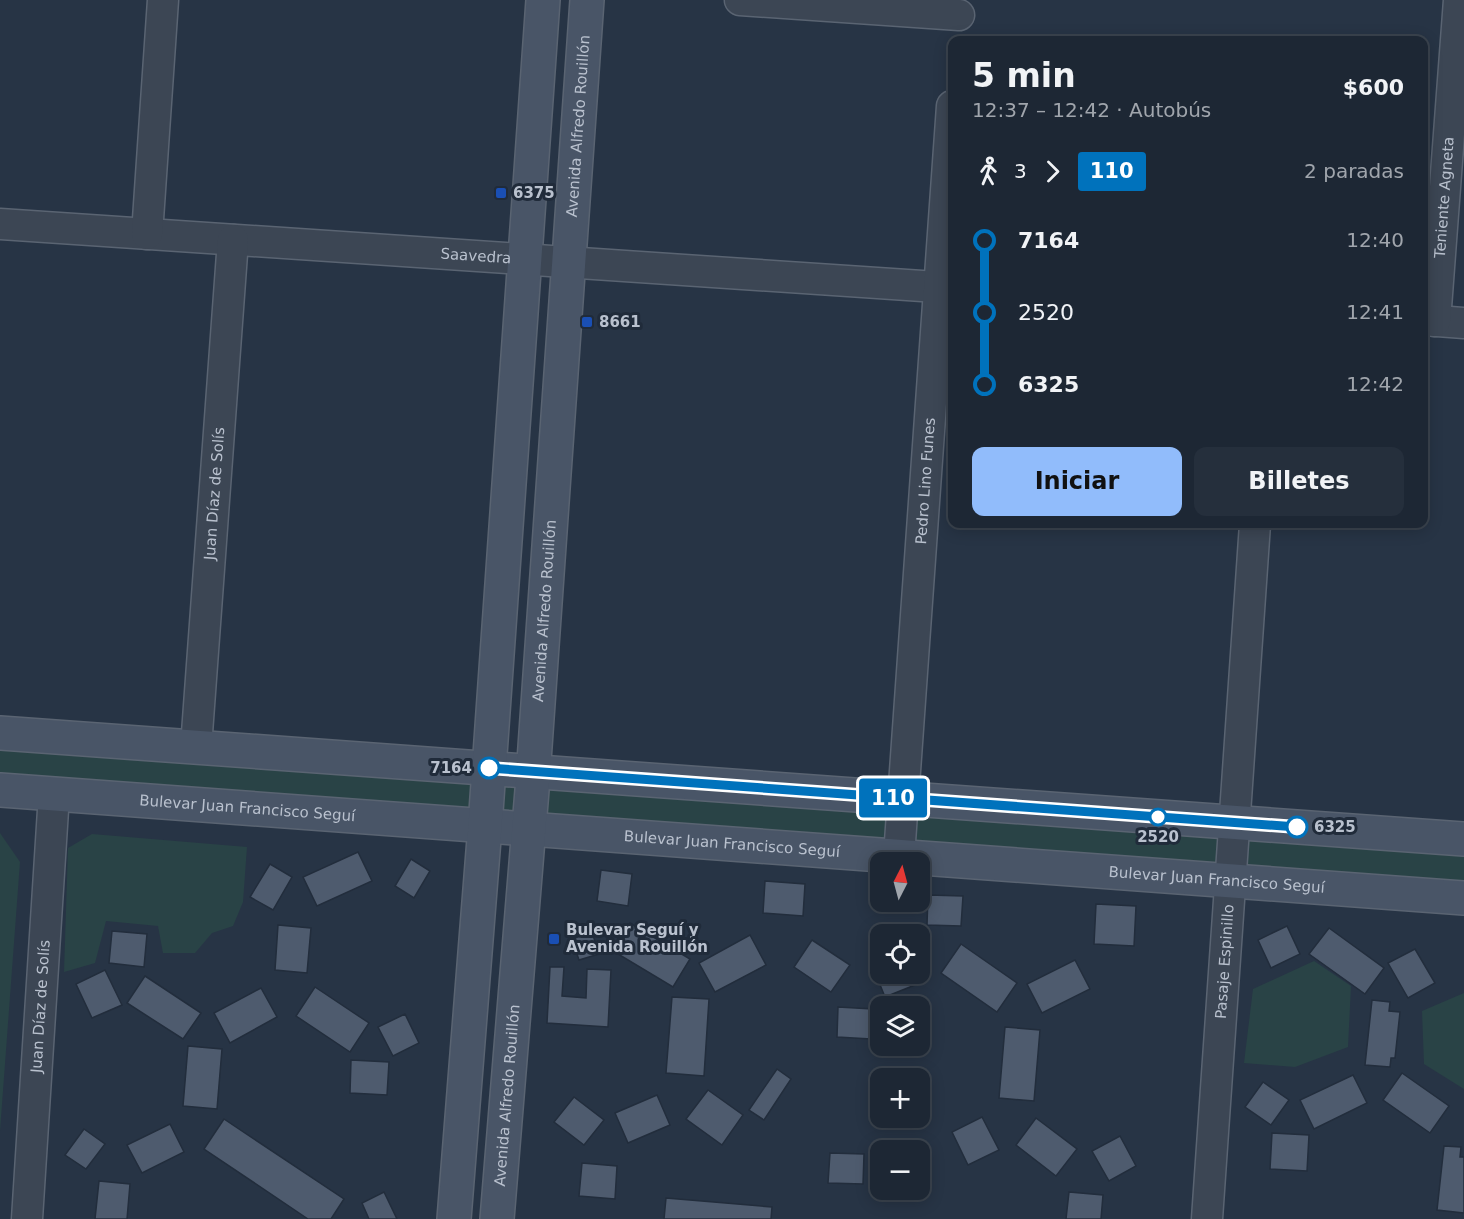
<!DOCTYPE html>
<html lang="es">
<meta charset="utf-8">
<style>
body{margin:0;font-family:"DejaVu Sans",sans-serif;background:#252f3c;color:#f1f3f6;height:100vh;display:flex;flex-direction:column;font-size:22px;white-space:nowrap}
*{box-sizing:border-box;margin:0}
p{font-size:20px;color:#a0a5ac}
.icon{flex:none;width:33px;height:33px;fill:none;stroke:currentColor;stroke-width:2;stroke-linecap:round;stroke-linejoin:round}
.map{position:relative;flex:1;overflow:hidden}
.drawer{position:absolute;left:948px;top:36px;width:480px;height:492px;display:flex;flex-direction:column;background:#1d2734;border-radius:12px;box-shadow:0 3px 15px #0003,0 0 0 2px #3b444f}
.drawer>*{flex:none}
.badge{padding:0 12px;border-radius:4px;font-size:21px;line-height:39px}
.needle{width:39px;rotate:6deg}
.buttons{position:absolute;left:870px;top:852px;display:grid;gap:12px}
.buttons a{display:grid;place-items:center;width:60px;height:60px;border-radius:12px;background:#1d2734;box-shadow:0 3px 15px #0003,0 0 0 2px #3b444f;font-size:30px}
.map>.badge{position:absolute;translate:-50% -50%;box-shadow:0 0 0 3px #fff}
.legs{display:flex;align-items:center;gap:9px;height:66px;padding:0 24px;font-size:20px}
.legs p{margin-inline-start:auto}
.overview{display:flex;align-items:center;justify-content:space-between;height:102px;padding:0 24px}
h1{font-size:33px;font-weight:600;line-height:45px}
.cta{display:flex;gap:12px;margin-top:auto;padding:12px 24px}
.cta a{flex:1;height:69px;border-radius:12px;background:#91bcfb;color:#111;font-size:24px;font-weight:600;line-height:69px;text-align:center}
.cta a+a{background:#252f3c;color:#f1f3f6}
ul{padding:0 24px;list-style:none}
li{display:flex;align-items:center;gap:21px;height:72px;font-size:22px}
li i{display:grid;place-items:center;width:9px;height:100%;margin:0 8px;background:currentColor}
li i::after{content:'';width:15px;height:15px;margin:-8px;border:4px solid;border-radius:50%;background:#1d2734}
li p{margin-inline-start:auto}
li:first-child i{background:linear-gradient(#0000 50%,currentColor 0)}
li:last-child i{background:linear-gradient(currentColor 50%,#0000 0)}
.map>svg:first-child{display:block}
.green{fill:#294346}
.building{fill:#4e5b6e;stroke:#222d3c;stroke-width:1.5}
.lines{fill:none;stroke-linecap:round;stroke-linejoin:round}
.street-casing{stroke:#5a6472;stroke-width:33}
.secondary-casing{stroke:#5a6472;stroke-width:36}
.street{stroke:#3c4654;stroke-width:30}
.secondary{stroke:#495567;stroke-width:33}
.line-1-casing{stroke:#fff;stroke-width:14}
.line-1{stroke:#0072bc;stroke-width:9}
.transit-dot{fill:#1a4fb4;stroke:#202b3a;stroke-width:2}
.stop-1-dot{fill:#fff;stroke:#0072bc;stroke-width:3}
.labels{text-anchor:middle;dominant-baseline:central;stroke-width:6;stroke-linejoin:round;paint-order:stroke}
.street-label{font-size:15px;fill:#b9c1ce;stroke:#202b3a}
.poi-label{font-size:15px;font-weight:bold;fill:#b9c1ce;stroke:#202b3a;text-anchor:start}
.stop-label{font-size:15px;font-weight:bold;fill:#b9c1ce;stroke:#202b3a;text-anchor:end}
</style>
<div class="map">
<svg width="1464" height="1219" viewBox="0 0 1464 1219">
<rect width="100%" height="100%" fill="#273445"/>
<g class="green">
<polygon points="0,733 1464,839 1464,898 0,790"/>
<polygon points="0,833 20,862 0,1131"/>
<polygon points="92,834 247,847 243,902 233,926 212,933 195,953 163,953 158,926 106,921 95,963 64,972 68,848"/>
<polygon points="1314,961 1351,986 1348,1047 1295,1067 1244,1063 1253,989"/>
<polygon points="1464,993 1464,1089 1424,1064 1422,1011"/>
</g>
<g class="building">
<polygon points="358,852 372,881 317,906 303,877"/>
<polygon points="411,859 430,871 414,898 395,886"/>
<polygon points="270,864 292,877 273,910 250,897"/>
<polygon points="601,870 632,874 628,906 597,901"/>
<polygon points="765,881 805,884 803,916 763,913"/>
<polygon points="928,895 963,896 961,926 927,925"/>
<polygon points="1096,904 1136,906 1134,946 1094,944"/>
<polygon points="630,923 690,959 673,987 613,951"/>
<polygon points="278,925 311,928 307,973 275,970"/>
<polygon points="1287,926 1300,954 1271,968 1258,940"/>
<polygon points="1329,928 1384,968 1365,994 1309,954"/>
<polygon points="112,931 147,934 144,967 109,963"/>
<polygon points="592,932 599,954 579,960 572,939"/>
<polygon points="750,935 766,965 715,992 699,963"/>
<polygon points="812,940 850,965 831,992 794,967"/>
<polygon points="961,944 1017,983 997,1012 941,973"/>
<polygon points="1415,949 1435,983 1408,998 1388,963"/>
<polygon points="1075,960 1090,989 1042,1013 1027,984"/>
<polygon points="880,962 880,974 920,974 920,968 925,981 885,997 872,965"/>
<polygon points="550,967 564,967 562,996 586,998 587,969 611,970 608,1027 547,1023"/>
<polygon points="105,970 122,1005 92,1018 76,984"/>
<polygon points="145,976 201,1013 183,1039 127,1003"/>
<polygon points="315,987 369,1023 350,1052 296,1016"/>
<polygon points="261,988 277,1017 230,1043 214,1013"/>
<polygon points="672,997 709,999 704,1076 666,1073"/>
<polygon points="1372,1000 1390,1002 1389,1011 1400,1012 1395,1058 1391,1058 1390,1067 1365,1065"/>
<polygon points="838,1007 873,1009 871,1039 837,1037"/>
<polygon points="405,1014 419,1043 393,1056 378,1027"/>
<polygon points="1005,1027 1040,1030 1034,1101 999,1098"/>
<polygon points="188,1046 222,1049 217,1109 183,1106"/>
<polygon points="351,1060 389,1062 387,1095 350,1093"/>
<polygon points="777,1069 791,1079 764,1120 749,1110"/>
<polygon points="1402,1073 1449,1106 1430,1133 1383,1100"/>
<polygon points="1353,1075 1367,1103 1314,1129 1300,1100"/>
<polygon points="1263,1082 1289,1100 1271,1125 1245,1107"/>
<polygon points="708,1090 743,1115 722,1145 686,1119"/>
<polygon points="657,1095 670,1125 628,1143 615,1113"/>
<polygon points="574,1097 604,1120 584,1145 554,1122"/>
<polygon points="982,1117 999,1150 968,1165 952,1132"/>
<polygon points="1036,1118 1077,1149 1056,1176 1016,1145"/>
<polygon points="224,1119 344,1199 331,1219 308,1219 204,1149"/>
<polygon points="170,1124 184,1152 142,1173 127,1145"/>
<polygon points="84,1129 105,1144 86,1169 65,1155"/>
<polygon points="1272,1133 1309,1135 1307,1171 1270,1169"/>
<polygon points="1120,1136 1136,1166 1109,1181 1092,1151"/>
<polygon points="1444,1146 1461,1147 1460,1157 1464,1157 1464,1213 1437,1210"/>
<polygon points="830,1153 864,1154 863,1184 828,1183"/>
<polygon points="582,1163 617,1166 615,1199 579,1196"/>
<polygon points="99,1181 130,1184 127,1219 95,1219"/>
<polygon points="384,1192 397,1219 369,1219 362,1203"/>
<polygon points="1069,1192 1103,1195 1101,1219 1066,1219"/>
<polygon points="666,1198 772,1207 771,1219 664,1219"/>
</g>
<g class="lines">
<defs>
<g id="street">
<polyline points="740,0 959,15"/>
<path id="s1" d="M 0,224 L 952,288"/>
<polyline points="147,234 163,0"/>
<polyline points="1424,320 1464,323"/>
<path id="s2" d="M 1435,321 L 1459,0"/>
<path id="s3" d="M 196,747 L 233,240"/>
<path id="s4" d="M 899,856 L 952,106"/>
<path id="s5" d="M 27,1219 L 54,794"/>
<path id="s6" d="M 1207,1219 L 1255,524"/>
</g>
<g id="secondary">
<polyline points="0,733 1464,839"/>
<path id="s7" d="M 0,790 L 1464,898"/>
<polyline points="454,1219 485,826 543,0"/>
<path id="s8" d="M 497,1219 L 532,790 L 587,0"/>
</g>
</defs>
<use href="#street" class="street-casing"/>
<use href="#secondary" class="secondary-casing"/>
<use href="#street" class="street"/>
<use href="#secondary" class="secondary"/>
</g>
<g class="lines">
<defs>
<polyline id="line-1" points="489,768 1297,827"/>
</defs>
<use href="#line-1" class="line-1-casing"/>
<use href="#line-1" class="line-1"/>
</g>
<g class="transit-dot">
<rect x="495" y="187" width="12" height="12" rx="3"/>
<rect x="581" y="316" width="12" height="12" rx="3"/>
<rect x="548" y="933" width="12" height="12" rx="3"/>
</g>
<g class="stop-1-dot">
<circle cx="489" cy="768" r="10"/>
<circle cx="1158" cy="817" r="8"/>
<circle cx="1297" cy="827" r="10"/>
</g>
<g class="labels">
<g class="street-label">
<text stroke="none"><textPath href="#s8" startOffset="1096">Avenida Alfredo Rouillón</textPath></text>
<text stroke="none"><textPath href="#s2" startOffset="124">Teniente Agneta</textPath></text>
<text stroke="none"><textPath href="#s1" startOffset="477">Saavedra</textPath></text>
<text stroke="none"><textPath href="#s4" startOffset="376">Pedro Lino Funes</textPath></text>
<text stroke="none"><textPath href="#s3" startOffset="254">Juan Díaz de Solís</textPath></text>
<text stroke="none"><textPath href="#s8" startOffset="610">Avenida Alfredo Rouillón</textPath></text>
<text stroke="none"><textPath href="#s7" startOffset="248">Bulevar Juan Francisco Seguí</textPath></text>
<text stroke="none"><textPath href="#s7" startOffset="734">Bulevar Juan Francisco Seguí</textPath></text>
<text stroke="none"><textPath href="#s7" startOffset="1220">Bulevar Juan Francisco Seguí</textPath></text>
<text stroke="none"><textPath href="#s6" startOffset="258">Pasaje Espinillo</textPath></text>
<text stroke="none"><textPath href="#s5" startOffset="213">Juan Díaz de Solís</textPath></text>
<text stroke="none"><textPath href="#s8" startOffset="124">Avenida Alfredo Rouillón</textPath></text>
</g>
<g class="poi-label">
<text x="513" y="193">6375</text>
<text x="599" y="322">8661</text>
<text x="566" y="930">Bulevar Seguí y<tspan x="566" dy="17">Avenida Rouillón</tspan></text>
</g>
<g class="stop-label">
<text x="472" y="768">7164</text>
<text x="1314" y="827" text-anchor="start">6325</text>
<text x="1158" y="837" text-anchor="middle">2520</text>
</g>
</g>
</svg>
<div class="buttons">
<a><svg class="needle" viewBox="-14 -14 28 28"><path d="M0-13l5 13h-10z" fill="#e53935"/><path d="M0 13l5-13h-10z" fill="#a0a5ac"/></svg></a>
<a><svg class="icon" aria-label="locate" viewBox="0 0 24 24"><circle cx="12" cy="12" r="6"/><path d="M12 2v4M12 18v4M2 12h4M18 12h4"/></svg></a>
<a><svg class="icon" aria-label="layers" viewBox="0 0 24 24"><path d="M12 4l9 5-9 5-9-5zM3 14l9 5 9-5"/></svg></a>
<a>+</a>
<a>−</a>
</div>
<b class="badge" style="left:893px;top:798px;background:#0072bc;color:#fff">110</b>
<section class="drawer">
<div class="overview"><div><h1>5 min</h1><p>12:37 – 12:42 · Autobús</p></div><b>$600</b></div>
<div class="legs"><svg class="icon" aria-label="walk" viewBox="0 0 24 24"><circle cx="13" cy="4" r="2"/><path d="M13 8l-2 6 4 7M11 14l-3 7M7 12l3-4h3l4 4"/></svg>3<svg class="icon" aria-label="forward" viewBox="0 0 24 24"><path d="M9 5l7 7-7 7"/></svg><b class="badge" style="background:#0072bc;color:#fff">110</b><p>2 paradas</p></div>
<ul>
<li><i style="color:#0072bc"></i><b>7164</b><p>12:40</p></li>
<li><i style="color:#0072bc"></i><span>2520</span><p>12:41</p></li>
<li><i style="color:#0072bc"></i><b>6325</b><p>12:42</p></li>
</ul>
<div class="cta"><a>Iniciar</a><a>Billetes</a></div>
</section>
</div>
